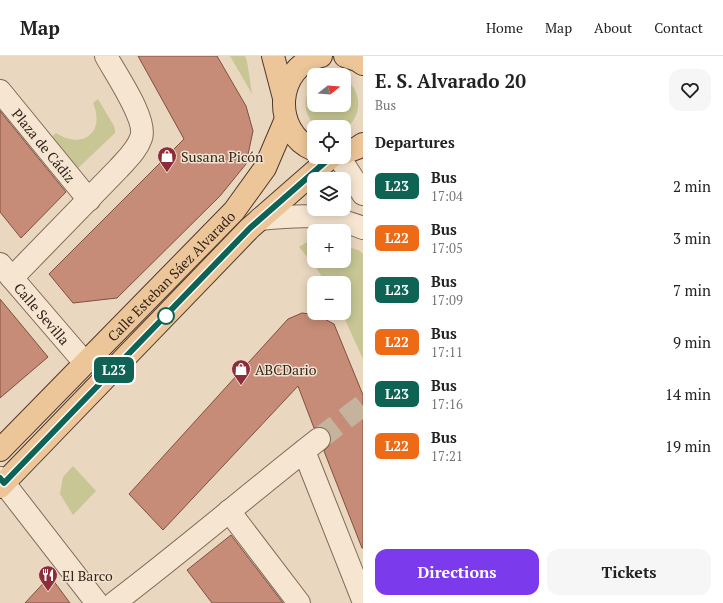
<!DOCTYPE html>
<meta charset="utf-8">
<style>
body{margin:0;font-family:"PT Serif",serif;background:#f6f6f6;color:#222;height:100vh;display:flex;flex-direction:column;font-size:15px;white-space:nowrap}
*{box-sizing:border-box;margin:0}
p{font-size:13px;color:#767676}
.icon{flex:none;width:22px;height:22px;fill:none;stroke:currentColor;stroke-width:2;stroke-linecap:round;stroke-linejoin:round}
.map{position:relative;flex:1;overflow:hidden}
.panel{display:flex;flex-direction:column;background:#fff;width:360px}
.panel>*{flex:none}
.badge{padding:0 8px;border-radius:6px;font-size:14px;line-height:26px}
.needle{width:26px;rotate:73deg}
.controls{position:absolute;left:307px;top:12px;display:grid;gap:8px}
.controls a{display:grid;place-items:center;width:44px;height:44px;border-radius:8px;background:#fff;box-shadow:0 2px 10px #0003;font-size:20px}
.map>.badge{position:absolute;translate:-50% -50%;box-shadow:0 0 0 2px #fff}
h2{padding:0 12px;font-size:15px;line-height:36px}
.round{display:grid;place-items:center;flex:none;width:42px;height:42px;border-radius:12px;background:#f6f6f6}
.head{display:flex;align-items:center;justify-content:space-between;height:68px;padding:0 12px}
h1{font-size:19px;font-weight:800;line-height:30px}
.action{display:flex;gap:8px;margin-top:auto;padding:8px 12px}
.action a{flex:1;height:46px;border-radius:12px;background:#7c3aed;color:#fff;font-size:16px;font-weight:800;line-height:46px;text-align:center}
.action a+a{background:#f6f6f6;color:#222}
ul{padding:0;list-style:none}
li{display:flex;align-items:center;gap:12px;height:52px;padding:0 12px}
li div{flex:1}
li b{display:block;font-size:15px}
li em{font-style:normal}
li .badge{min-width:44px;font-weight:700;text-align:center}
header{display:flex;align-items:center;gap:24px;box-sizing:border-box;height:56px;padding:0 20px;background:#fff;border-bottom:1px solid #e0e0e0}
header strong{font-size:19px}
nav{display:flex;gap:22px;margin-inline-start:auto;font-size:14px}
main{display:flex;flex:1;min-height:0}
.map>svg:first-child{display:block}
.green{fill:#c7c694}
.building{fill:#c68c77;stroke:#7f5040}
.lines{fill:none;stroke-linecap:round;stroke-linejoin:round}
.minor-tunnel{stroke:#c5b39e;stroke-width:22;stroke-dasharray:22 11;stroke-linecap:butt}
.minor-casing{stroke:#826859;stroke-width:24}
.major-casing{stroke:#4f382d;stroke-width:24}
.minor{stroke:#f6e6d1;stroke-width:22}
.major{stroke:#ecc698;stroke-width:22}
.line-casing{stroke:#fff;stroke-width:9}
.line{stroke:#0e6355;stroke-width:6}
.stop-dot{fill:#fff;stroke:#0e6355;stroke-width:2}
.labels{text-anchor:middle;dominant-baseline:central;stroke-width:3;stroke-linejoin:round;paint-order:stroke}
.street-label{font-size:14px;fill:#32241c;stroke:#f2e2ce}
.poi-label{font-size:14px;fill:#32241c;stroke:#f2e2ce;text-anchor:start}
</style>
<header>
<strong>Map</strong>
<nav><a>Home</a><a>Map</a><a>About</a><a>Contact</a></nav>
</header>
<main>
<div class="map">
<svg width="363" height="547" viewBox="0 0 363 547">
<rect width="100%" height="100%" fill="#ead7bf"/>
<g class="green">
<polygon points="230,0 245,0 247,5 252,38"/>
<path d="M 344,22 C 363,35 363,61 344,74 L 344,71 C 336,71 326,73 319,71 C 314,70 312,66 310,63 C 302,51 305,38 314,28 L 314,49 L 344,49 Z"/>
<path d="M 98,43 L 114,70 L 115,74 L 115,77 L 76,114 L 50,82 L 56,77 C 82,94 106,77 93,47 Z"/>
<polygon points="314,184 314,205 344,205 344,189 360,195 363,198 363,303 342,257 344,257 344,227 326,227 315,210 299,191 307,186"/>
<polygon points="73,410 96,435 73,459 60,438 63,421"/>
</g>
<g class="building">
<polygon points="138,0 217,0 246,50 253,75 246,108 220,140 117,242 73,247 49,218 184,83"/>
<polygon points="0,55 66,136 21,182 0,156"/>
<polygon points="0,243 48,301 0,342"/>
<polygon points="302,257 317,259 334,268 363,339 363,492 362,492 324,395 330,388 331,381 329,375 324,372 318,371 314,372 298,330 163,474 129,438 288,263"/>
<polygon points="231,479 283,547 212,547 187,514"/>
<polygon points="50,520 70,547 25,547"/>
</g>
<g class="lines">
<polyline class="minor-tunnel" points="319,383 363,349"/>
<defs>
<g id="minor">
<path id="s1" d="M 0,35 L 89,144"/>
<polyline points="339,101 363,138"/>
<path d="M 260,163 C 298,159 327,157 363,172"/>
<path id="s2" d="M 0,208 L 85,307"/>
<path d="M 12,222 L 119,112 C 127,103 137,94 141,82 C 148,64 115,17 106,0"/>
<polyline points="304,395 363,544"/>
<polyline points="0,422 97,547"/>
<polyline points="229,455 299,547"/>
<path d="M 114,547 C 184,494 250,437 319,383"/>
</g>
<g id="major">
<polyline points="273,0 284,42"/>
<polyline points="345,0 357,4 363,8"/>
<path d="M 314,94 C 271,76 275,10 321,0"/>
<polyline points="344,97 357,92 363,88"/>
<path id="s3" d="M 0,394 L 234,155 L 265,112 L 286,63"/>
<polyline points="0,431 250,172 331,101"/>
</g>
</defs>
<use href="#minor" class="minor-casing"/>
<use href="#major" class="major-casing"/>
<use href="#minor" class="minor"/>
<use href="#major" class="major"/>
</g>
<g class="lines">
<defs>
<polyline id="line" points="0,422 4,427 250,172 331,101"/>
</defs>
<use href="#line" class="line-casing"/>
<use href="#line" class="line"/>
</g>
<defs>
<symbol id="shop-pin" viewBox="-11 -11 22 30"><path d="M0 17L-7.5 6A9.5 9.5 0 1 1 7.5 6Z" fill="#8d2d3b" stroke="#f2e2ce"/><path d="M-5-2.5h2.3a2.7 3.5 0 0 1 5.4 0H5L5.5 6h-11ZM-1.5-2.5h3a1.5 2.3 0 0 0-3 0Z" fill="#fff"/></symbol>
<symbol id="restaurant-pin" viewBox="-11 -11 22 30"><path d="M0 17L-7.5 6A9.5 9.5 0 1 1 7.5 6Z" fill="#8d2d3b" stroke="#f2e2ce"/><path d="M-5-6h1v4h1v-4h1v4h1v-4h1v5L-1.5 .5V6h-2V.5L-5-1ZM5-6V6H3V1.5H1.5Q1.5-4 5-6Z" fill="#fff"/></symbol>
</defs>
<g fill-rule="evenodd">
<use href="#shop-pin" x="156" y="89" width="22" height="30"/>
<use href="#shop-pin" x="230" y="302" width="22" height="30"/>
<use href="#restaurant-pin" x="37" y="508" width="22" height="30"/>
</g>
<circle class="stop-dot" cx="166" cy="260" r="8"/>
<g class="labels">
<g class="street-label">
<text stroke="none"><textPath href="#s1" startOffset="70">Plaza de Cádiz</textPath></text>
<text stroke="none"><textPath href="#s3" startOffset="244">Calle Esteban Sáez Alvarado</textPath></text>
<text stroke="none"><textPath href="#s2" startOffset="65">Calle Sevilla</textPath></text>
</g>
<g class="poi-label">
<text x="181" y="100">Susana Picón</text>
<text x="255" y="313">ABCDario</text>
<text x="62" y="519">El Barco</text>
</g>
</g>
</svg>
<div class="controls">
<a><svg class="needle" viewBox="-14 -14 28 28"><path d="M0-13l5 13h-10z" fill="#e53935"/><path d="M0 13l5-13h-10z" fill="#767676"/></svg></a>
<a><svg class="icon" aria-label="locate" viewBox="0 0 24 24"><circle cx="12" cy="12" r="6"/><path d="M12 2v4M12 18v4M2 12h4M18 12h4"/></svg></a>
<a><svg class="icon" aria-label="layers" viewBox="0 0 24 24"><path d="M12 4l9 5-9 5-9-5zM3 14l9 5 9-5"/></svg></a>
<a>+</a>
<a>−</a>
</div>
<b class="badge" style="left:114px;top:314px;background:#0e6355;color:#fff">L23</b>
</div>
<section class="panel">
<div class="head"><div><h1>E. S. Alvarado 20</h1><p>Bus</p></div><a class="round"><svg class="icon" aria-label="heart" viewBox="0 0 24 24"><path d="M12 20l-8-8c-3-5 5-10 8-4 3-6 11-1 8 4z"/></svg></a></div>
<h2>Departures</h2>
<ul>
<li><span class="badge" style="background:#0e6355;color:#fff">L23</span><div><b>Bus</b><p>17:04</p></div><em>2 min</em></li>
<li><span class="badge" style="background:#ed6b17;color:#fff">L22</span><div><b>Bus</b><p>17:05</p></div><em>3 min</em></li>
<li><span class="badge" style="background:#0e6355;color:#fff">L23</span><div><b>Bus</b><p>17:09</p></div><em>7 min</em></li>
<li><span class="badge" style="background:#ed6b17;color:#fff">L22</span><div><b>Bus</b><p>17:11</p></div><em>9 min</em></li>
<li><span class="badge" style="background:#0e6355;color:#fff">L23</span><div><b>Bus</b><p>17:16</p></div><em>14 min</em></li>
<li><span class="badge" style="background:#ed6b17;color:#fff">L22</span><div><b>Bus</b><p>17:21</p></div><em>19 min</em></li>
</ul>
<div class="action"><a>Directions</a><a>Tickets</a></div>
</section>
</main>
